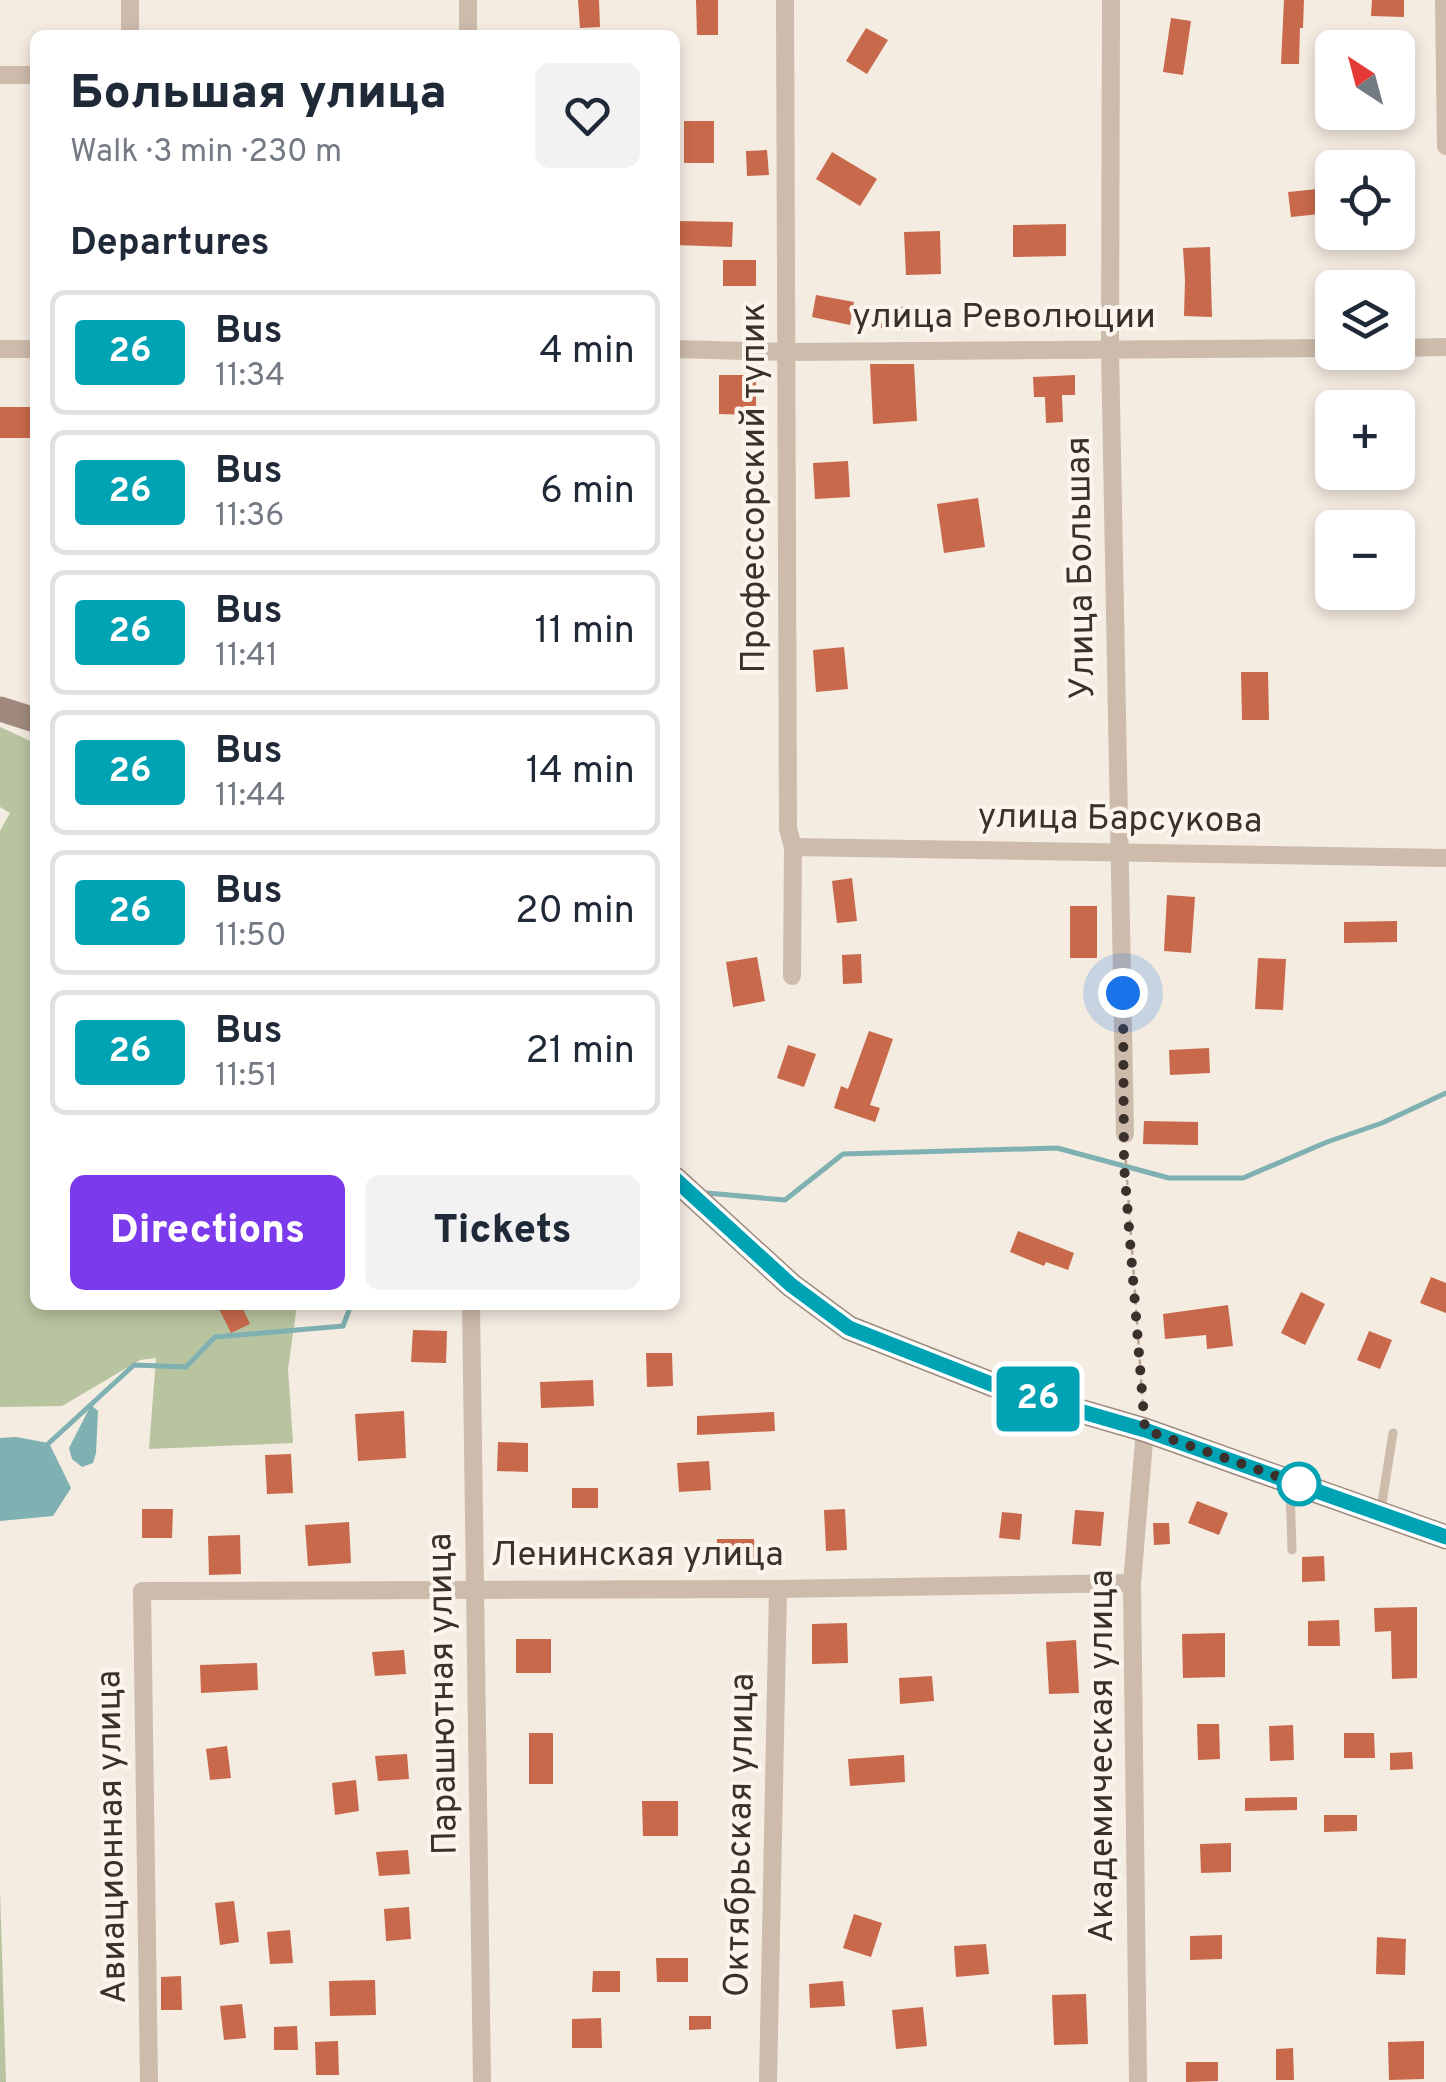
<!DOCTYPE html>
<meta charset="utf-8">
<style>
body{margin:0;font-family:Overpass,sans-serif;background:#f2f2f3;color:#1f2937;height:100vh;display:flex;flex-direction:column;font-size:38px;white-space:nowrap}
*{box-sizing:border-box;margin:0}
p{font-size:32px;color:#747a83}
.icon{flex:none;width:55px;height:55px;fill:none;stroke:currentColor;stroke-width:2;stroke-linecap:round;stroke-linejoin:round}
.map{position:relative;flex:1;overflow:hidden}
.sheet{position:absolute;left:30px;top:30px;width:650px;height:1280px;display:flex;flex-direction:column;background:#fff;border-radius:15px;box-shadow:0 5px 15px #0003}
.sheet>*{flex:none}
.badge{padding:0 20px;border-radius:8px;font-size:35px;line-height:65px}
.needle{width:65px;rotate:324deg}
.controls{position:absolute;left:1315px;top:30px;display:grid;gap:20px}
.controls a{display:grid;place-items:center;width:100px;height:100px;border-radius:15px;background:#fff;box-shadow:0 5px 15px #0003;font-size:50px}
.you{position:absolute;width:50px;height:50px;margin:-25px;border:8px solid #fff;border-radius:50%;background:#1a73e8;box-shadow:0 0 0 15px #1a73e833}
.map>.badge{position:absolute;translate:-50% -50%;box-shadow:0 0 0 5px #fff}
h2{padding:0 40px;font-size:38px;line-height:90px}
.round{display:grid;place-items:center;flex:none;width:105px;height:105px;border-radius:15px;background:#f2f2f3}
.headline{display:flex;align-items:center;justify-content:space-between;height:170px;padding:0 40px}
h1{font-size:48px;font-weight:800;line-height:75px}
.button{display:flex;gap:20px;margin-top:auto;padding:20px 40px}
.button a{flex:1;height:115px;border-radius:15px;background:#7c3aed;color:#fff;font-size:40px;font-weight:800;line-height:115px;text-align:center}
.button a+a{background:#f2f2f3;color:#1f2937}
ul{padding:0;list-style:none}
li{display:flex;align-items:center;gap:30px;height:125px;margin:0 20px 15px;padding:0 20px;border:5px solid #e0e1e3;border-radius:15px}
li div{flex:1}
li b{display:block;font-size:38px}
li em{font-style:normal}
li .badge{min-width:110px;font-weight:700;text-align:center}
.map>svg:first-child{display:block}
.green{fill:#b8c4a0}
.water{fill:#7fb0b2}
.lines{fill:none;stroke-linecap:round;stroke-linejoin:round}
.stream{stroke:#7fb0b2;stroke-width:5}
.building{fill:#c8694b}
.path{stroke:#b9a596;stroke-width:2.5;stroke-dasharray:5 5;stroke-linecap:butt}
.lane{stroke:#cdbbac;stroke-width:9}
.street{stroke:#cdbbac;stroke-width:18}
.secondary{stroke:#a18a7d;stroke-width:25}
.line-casing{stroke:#fff;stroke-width:22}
.line{stroke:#00a3b4;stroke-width:15}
.walk{stroke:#3b302b;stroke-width:10;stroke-dasharray:0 18}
.stop-dot{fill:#fff;stroke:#00a3b4;stroke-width:5}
.labels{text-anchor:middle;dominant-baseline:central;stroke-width:8;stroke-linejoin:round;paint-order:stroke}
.street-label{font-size:35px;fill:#3b302b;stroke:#fbf5ee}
</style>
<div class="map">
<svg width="1446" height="2082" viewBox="0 0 1446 2082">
<rect width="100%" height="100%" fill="#f4ebe1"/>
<g class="green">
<polygon points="0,727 35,743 35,1305 297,1305 288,1369 293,1443 149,1449 156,1358 140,1360 62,1406 0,1407 0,831 10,813 0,807"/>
<polygon points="0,1890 6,2082 0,2082"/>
</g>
<g class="water">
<polygon points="91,1405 98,1411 96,1453 93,1463 82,1467 72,1459 69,1448"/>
<polygon points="16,1437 49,1443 71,1488 53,1516 0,1521 0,1438"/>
</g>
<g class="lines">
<g class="stream">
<polyline points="707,1193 785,1200 843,1154 1057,1148 1169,1178 1243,1178 1327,1142 1382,1123 1446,1093"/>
<polyline points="49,1443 134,1365 186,1367 215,1337 343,1326 351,1305"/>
</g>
</g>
<g class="building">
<polygon points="578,0 599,0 600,27 580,28"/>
<polygon points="696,0 718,0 718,35 697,35"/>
<polygon points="1284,0 1304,0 1303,28 1300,28 1299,64 1281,64"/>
<polygon points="1372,0 1404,0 1404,17 1371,16"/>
<polygon points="1171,18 1191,21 1183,75 1163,72"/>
<polygon points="866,28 888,40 867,74 846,61"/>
<polygon points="1339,32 1389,39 1389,48 1337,48"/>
<rect x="684" y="121" width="30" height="42"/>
<polygon points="767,150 769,175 747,176 746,151"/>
<polygon points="832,152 877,179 860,206 816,179"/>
<polygon points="1318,189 1320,214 1291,217 1288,192"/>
<polygon points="675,221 733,222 732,247 675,245"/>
<polygon points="1066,224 1066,256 1013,257 1013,225"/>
<polygon points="940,231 941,274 906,275 904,232"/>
<polygon points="1210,247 1212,317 1184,316 1185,280 1183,248"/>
<rect x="723" y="260" width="33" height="26"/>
<polygon points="816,295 854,302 850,325 812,317"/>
<polygon points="881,306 909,307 908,329 881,328"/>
<polygon points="870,364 914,364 917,421 873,424"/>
<polygon points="719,375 756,375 756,415 719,414"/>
<polygon points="1075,375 1075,395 1062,395 1063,422 1046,423 1045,397 1034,397 1033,377"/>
<rect x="0" y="407" width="34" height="31"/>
<polygon points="848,461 850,497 815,499 813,463"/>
<polygon points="978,498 985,547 944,553 937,504"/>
<polygon points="844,647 848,689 816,692 813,650"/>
<polygon points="1241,672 1268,672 1269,720 1242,720"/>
<polygon points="852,878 857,921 837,923 832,881"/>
<polygon points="1167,895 1195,897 1191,953 1164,951"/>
<rect x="1070" y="906" width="27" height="52"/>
<polygon points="1397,921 1397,942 1344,943 1344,922"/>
<polygon points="861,954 862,983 843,984 842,955"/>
<polygon points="757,957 765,1001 733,1007 726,962"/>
<polygon points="1258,958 1286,959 1283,1010 1255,1009"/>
<polygon points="869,1031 893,1039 870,1105 880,1108 875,1122 834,1108 841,1086 848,1089"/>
<polygon points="788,1045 816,1054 804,1087 777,1078"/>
<polygon points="1209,1048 1210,1073 1170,1075 1169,1050"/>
<polygon points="1144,1121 1198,1122 1198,1145 1143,1144"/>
<polygon points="1018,1231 1074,1253 1068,1270 1046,1262 1044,1266 1010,1252"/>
<polygon points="1431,1277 1446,1283 1446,1313 1420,1303"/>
<polygon points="1301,1292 1325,1304 1305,1345 1281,1333"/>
<polygon points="217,1305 241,1305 250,1324 231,1333"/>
<polygon points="1228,1305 1233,1346 1207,1349 1206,1335 1165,1339 1163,1314"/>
<polygon points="413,1330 447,1331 446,1363 411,1362"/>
<polygon points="1369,1331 1392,1340 1380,1369 1357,1360"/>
<polygon points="646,1353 672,1353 673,1386 647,1387"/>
<polygon points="593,1380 594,1406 541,1408 540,1382"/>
<polygon points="404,1411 406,1458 358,1461 355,1414"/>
<polygon points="774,1412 775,1431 697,1435 697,1416"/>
<polygon points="498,1442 528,1443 528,1472 497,1471"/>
<polygon points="291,1454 293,1493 267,1494 265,1455"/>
<polygon points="709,1461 711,1490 679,1492 677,1463"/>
<rect x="572" y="1488" width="26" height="20"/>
<polygon points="1197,1501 1228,1513 1219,1535 1188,1523"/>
<polygon points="142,1509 173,1509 172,1538 142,1538"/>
<polygon points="845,1509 847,1550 826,1551 824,1510"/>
<polygon points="1075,1510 1104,1512 1101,1546 1072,1544"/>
<polygon points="1002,1512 1022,1514 1020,1540 999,1538"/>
<polygon points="349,1522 351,1563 308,1566 305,1525"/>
<polygon points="1153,1523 1169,1523 1170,1544 1154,1545"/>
<polygon points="240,1535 241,1574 209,1575 208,1536"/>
<polygon points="717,1539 754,1539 755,1560 717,1561"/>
<polygon points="1324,1556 1325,1581 1302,1582 1302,1557"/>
<polygon points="1417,1607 1417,1678 1392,1679 1391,1631 1375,1632 1374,1608"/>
<polygon points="1339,1620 1340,1646 1308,1646 1308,1621"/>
<polygon points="847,1623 848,1663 812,1664 812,1624"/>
<polygon points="1225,1633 1225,1677 1183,1678 1182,1634"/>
<rect x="516" y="1639" width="35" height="34"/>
<polygon points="1076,1640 1079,1693 1049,1694 1046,1642"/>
<polygon points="404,1650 406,1674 375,1676 372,1652"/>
<polygon points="257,1663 258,1690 201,1693 200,1665"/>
<polygon points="932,1676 934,1701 900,1704 899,1678"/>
<polygon points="1197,1724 1219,1724 1220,1759 1198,1760"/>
<polygon points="1293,1725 1294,1760 1270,1761 1269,1726"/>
<rect x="529" y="1733" width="24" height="51"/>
<polygon points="1344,1733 1374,1733 1375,1758 1344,1758"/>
<polygon points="227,1746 231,1778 210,1780 206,1749"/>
<polygon points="1412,1752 1413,1769 1390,1770 1390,1753"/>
<polygon points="407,1754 409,1779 378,1781 375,1756"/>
<polygon points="904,1755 905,1782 850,1786 848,1759"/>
<polygon points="356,1780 359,1811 335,1815 332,1783"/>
<polygon points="1297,1797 1297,1810 1245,1811 1245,1798"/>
<polygon points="642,1801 678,1801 678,1836 643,1836"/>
<polygon points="1324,1815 1357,1815 1357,1831 1324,1832"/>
<polygon points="1231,1843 1231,1872 1201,1873 1200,1844"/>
<polygon points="408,1850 410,1874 379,1876 376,1852"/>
<polygon points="234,1901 239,1942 220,1945 215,1903"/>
<polygon points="409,1907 411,1939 386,1941 384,1909"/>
<polygon points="854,1914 882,1923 871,1957 843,1948"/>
<polygon points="290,1930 293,1963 270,1964 267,1932"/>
<polygon points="1222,1935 1222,1959 1190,1960 1190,1936"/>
<polygon points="1377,1937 1406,1939 1405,1975 1376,1974"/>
<polygon points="986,1944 989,1974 956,1977 954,1946"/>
<polygon points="656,1958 688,1958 688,1982 657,1982"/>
<polygon points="593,1971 620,1971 620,1992 592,1992"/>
<polygon points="181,1976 182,2010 161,2010 161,1977"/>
<polygon points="375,1980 376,2015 330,2016 329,1981"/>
<polygon points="843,1981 845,2006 810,2008 809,1984"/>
<polygon points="1086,1994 1088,2044 1054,2045 1052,1995"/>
<polygon points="242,2004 246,2038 224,2040 220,2006"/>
<polygon points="923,2007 927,2046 896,2049 892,2010"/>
<polygon points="689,2016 711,2016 711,2029 689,2030"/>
<polygon points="601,2018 602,2048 572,2048 572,2019"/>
<polygon points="297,2026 298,2050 274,2050 274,2027"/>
<polygon points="338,2041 339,2075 316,2075 315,2042"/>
<polygon points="1424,2041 1424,2079 1389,2080 1388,2042"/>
<polygon points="1293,2048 1294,2080 1276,2080 1276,2049"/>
<polygon points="1186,2062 1218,2062 1218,2081 1186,2082"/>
</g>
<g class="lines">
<polyline class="path" points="1125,1150 1143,1407"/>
<g class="lane">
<polyline points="1290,1488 1292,1550"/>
<polyline points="1381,1509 1393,1433"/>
</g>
<g class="street">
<polyline points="130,0 130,35"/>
<polyline points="785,0 788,829 793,847 792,976"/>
<polyline points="1111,0 1110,350 1125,1134"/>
<polyline points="1444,0 1446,146"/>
<polyline points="468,35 468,0"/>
<polyline points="0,75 35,75"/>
<polyline points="1398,348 1446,347"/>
<polyline points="0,349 35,349"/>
<polyline points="675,349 787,352 1332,348"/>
<polyline points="793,847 1446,858"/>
<polyline points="471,1305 482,2082"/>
<polyline points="149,2082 142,1591 778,1589 1132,1583"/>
<polyline points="768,2082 778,1589"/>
<polyline points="1138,2082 1132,1583 1145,1430"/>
</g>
<g class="secondary">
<polyline points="0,709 35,720"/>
<polyline points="675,1179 791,1285 849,1328 1004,1389 1145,1430 1446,1537"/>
</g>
</g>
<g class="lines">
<defs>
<polyline id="line" points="675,1179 791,1285 849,1328 1004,1389 1145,1430 1446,1537"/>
</defs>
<use href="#line" class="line-casing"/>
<use href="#line" class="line"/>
<polyline class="walk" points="1123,993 1124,1165 1145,1430 1299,1484"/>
</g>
<circle class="stop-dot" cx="1299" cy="1484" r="20"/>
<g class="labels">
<g class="street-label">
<text x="1004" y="318">улица Революции</text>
<text transform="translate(755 488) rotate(-90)">Профессорский тупик</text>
<text transform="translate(1082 568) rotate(-91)">Улица Большая</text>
<text transform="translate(1120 820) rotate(1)">улица Барсукова</text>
<text x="637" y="1556">Ленинская улица</text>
<text transform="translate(444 1694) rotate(-91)">Парашютная улица</text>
<text transform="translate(1103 1756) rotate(-90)">Академическая улица</text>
<text transform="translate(741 1835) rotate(-89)">Октябрьская улица</text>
<text transform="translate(113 1837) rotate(-91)">Авиационная улица</text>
</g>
</g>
</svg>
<div class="controls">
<a><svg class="needle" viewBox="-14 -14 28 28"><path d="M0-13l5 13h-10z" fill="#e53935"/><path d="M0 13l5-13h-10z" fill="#747a83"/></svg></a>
<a><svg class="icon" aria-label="locate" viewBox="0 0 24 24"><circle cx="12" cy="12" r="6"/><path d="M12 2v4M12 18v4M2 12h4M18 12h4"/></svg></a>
<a><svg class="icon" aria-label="layers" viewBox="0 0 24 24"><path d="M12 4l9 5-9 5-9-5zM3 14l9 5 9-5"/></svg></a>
<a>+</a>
<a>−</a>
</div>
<div class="you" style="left:1123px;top:993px"></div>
<b class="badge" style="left:1038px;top:1399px;background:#00a3b4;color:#fff">26</b>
<section class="sheet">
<div class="headline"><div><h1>Большая улица</h1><p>Walk · 3 min · 230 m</p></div><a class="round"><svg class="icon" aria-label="heart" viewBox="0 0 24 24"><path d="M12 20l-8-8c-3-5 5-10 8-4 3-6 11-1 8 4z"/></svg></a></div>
<h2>Departures</h2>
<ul>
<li><span class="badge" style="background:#00a3b4;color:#fff">26</span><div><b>Bus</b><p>11:34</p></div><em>4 min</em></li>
<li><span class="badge" style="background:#00a3b4;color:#fff">26</span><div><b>Bus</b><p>11:36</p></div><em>6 min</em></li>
<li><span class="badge" style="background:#00a3b4;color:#fff">26</span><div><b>Bus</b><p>11:41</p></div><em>11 min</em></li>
<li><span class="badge" style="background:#00a3b4;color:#fff">26</span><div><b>Bus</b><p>11:44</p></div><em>14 min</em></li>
<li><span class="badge" style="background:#00a3b4;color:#fff">26</span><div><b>Bus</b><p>11:50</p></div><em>20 min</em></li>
<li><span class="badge" style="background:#00a3b4;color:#fff">26</span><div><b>Bus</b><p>11:51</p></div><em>21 min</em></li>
</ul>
<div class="button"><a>Directions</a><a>Tickets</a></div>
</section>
</div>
